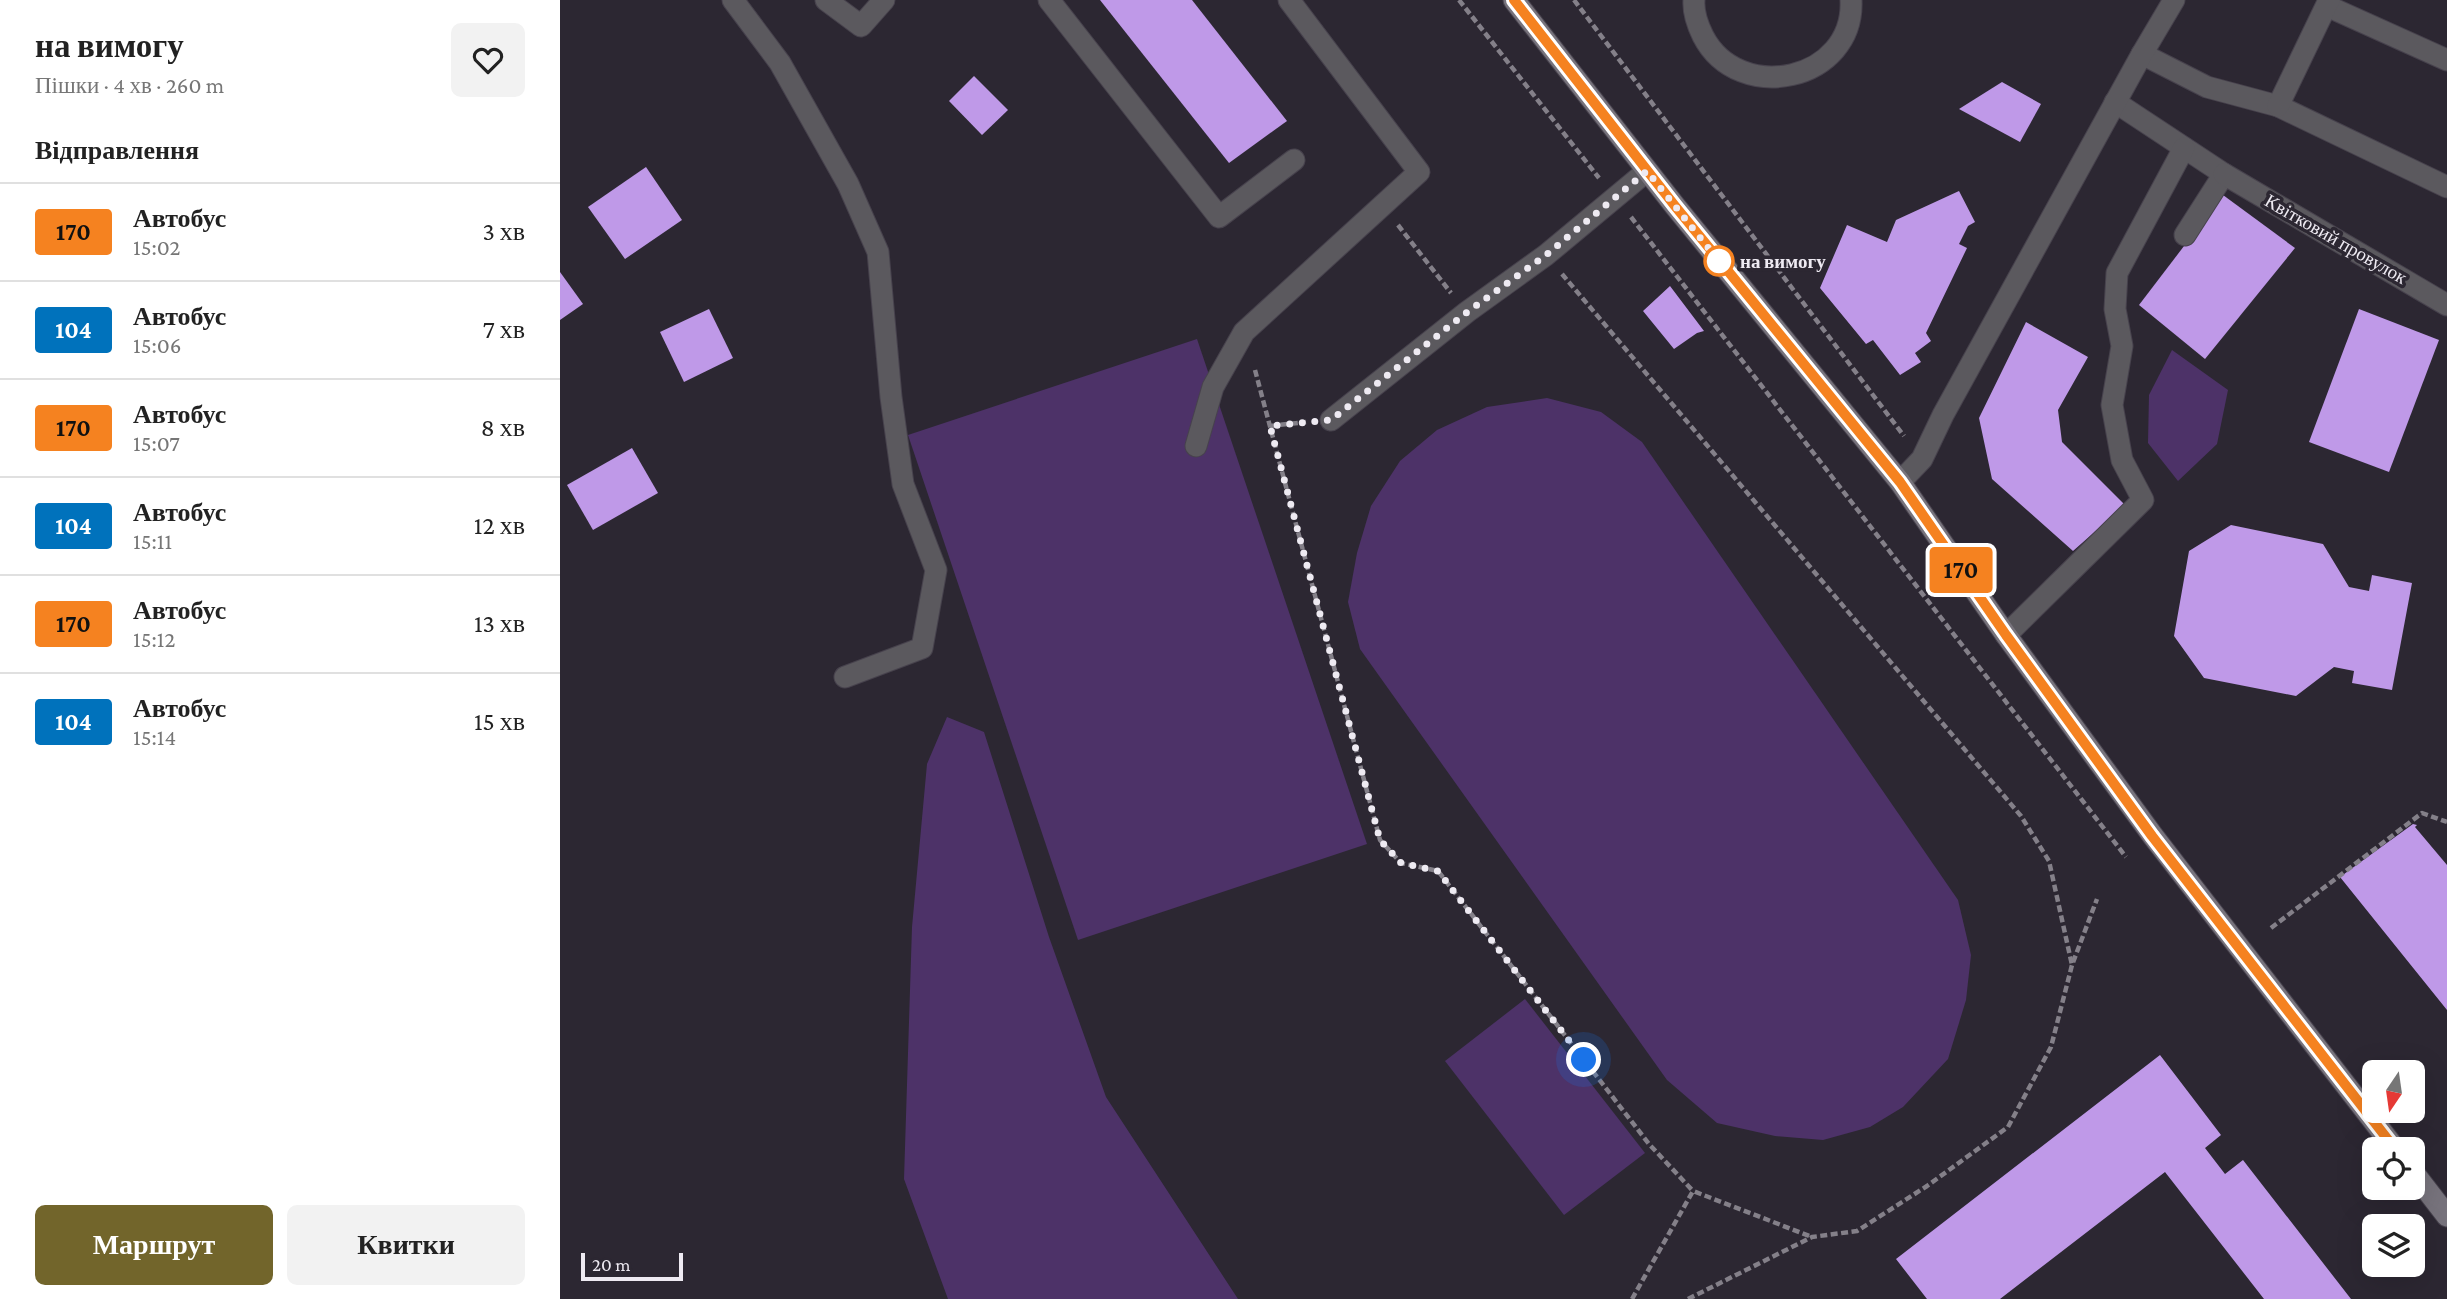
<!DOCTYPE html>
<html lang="uk">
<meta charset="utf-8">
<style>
body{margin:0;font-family:"Crimson Pro",serif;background:#f2f2f2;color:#222;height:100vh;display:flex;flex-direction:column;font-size:26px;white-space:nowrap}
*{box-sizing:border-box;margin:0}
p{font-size:23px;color:#767676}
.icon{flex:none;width:38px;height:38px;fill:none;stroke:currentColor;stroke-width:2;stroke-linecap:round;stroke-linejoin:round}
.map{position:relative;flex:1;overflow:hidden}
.details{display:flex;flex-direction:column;background:#fff;width:560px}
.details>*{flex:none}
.badge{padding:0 14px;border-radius:5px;font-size:24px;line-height:46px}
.needle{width:46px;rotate:193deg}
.controls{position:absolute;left:1802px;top:1060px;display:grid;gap:14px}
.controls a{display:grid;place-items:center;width:63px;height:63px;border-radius:10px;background:#fff;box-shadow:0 7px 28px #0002;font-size:35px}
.scale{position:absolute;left:21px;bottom:18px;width:102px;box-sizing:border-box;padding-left:7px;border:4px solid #eeeaf2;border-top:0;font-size:19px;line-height:24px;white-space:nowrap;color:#eeeaf2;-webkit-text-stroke:5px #2c2732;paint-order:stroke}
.you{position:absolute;width:35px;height:35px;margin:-18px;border:5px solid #fff;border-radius:50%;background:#1a73e8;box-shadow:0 0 0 10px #1a73e833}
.map>.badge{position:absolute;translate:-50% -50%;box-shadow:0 0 0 4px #fff}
h2{padding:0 35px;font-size:26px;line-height:63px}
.round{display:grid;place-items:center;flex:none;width:74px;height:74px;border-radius:10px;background:#f2f2f2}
.head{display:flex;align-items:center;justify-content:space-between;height:119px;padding:0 35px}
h1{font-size:33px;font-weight:800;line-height:52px}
.action{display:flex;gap:14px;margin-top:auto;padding:14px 35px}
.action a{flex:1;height:80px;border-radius:10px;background:#72652b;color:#fff;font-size:28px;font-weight:800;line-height:80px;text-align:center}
.action a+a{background:#f2f2f2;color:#222}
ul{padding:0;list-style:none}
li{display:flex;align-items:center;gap:21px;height:98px;padding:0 35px;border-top:2px solid #e0e0e0}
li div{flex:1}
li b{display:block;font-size:26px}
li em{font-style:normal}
li .badge{min-width:77px;font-weight:700;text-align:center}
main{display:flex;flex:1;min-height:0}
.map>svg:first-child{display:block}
.green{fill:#4d3268}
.building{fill:#bf99e8}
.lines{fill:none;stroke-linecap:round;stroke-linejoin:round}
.service-casing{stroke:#47424d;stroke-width:23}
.minor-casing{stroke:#47424d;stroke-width:23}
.secondary-casing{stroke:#47424d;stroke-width:23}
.path{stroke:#848089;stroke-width:4.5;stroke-dasharray:7 3.5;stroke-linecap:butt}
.service{stroke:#5b595e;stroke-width:21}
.minor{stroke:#5b595e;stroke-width:21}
.secondary{stroke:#77737c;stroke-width:21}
.line-casing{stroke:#fff;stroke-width:16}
.line{stroke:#f58220;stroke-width:10}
.walk{stroke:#eeeaf2;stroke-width:7;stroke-dasharray:0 12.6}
.stop-dot{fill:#fff;stroke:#f58220;stroke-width:3.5}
.labels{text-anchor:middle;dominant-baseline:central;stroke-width:7;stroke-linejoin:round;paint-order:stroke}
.street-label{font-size:19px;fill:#eeeaf2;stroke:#2c2732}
.stop-label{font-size:19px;font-weight:bold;fill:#eeeaf2;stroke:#2c2732;text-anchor:start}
</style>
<main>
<section class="details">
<div class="head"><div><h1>на вимогу</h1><p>Пішки · 4 хв · 260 m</p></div><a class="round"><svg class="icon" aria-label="heart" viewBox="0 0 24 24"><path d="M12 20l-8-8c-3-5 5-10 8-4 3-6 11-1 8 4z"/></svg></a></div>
<h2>Відправлення</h2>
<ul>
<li><span class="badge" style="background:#f58220;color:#111">170</span><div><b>Автобус</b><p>15:02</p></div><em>3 хв</em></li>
<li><span class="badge" style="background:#0072bc;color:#fff">104</span><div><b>Автобус</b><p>15:06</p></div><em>7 хв</em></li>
<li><span class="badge" style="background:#f58220;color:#111">170</span><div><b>Автобус</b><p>15:07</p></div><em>8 хв</em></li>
<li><span class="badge" style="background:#0072bc;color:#fff">104</span><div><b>Автобус</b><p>15:11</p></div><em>12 хв</em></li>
<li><span class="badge" style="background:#f58220;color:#111">170</span><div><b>Автобус</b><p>15:12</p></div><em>13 хв</em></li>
<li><span class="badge" style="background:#0072bc;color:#fff">104</span><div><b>Автобус</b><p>15:14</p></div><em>15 хв</em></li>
</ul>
<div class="action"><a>Маршрут</a><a>Квитки</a></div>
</section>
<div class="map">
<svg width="1887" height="1299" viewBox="0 0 1887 1299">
<rect width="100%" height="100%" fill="#2c2732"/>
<g class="green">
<polygon points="637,339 807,844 518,940 348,435"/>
<polygon points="1612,350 1668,390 1657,444 1618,481 1588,443 1589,395"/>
<polygon points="987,398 1041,412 1082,442 1398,900 1411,955 1406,1000 1388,1059 1343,1107 1310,1127 1263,1140 1215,1136 1157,1123 1107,1080 800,649 788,602 797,553 811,506 840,461 877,430 927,407"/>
<polygon points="387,717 424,732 489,937 546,1097 678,1299 388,1299 344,1179 352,927 367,764"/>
<polygon points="965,999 1085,1153 1004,1215 885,1061"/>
</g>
<g class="building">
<polygon points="540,0 632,0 727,121 669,163"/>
<polygon points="414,76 448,110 422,135 389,101"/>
<polygon points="1442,82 1481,104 1460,142 1399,109"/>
<polygon points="86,167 122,220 65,259 28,207"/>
<polygon points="1399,191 1415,222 1408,226 1399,244 1407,248 1366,333 1371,341 1355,353 1361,362 1340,375 1313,340 1306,344 1260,288 1287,225 1327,242 1336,220"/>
<polygon points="1663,195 1735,248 1645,359 1579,305"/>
<polygon points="0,272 23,304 0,320"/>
<polygon points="1110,286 1144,331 1137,333 1114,349 1083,311"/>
<polygon points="149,309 173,358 124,382 100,332"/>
<polygon points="1799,309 1879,340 1829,472 1749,442"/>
<polygon points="1466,322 1528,357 1498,410 1502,442 1565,505 1513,551 1432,479 1419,418"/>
<polygon points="72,448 98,493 33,530 7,485"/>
<polygon points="1671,525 1763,544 1789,587 1809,591 1812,575 1852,583 1832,690 1792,683 1794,671 1774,667 1736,696 1644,678 1614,636 1629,551"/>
<polygon points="1853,824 1857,825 1855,827 1887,865 1887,1010 1780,877"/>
<polygon points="1600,1055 1661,1135 1645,1148 1665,1174 1683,1160 1791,1299 1704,1299 1605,1172 1440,1299 1367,1299 1336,1259"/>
</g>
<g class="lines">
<defs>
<g id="service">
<polyline points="173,0 220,63 288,184 318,252 331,397 343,484 376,570 362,648 285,677"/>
<polyline points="266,0 301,26 324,0"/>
<polyline points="489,0 659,217 734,160"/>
<path d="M 1134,0 C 1133,13 1137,24 1143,36 C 1179,106 1295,81 1291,0"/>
<polyline points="1767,6 1887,60"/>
<polyline points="1582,54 1647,87 1718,106 1887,187"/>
<polyline points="1718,106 1769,0"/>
<polyline points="771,420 907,312 986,255 1087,171"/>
<polyline points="636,446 653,387 684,332 859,172 729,0"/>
</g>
<g id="minor">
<polyline points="1555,102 1664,174 1625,235"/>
<polyline points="1664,174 1887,305"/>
<polyline points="1340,482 1362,459 1383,415 1582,54 1614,0"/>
<polyline points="1446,635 1583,500 1562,460 1552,405 1562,346 1555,309 1557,273 1624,148"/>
</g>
<g id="secondary">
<polyline points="954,0 1115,206 1340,482 1446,635 1593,836 1836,1150"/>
<polyline points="1853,1172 1887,1216"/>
</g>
</defs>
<use href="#service" class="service-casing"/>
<use href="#minor" class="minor-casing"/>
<use href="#secondary" class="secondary-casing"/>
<g class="path">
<polyline points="899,0 1039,178"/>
<polyline points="1014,0 1344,436"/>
<polyline points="1071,217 1566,857"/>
<polyline points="838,225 891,293"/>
<polyline points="1002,274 1461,816 1489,861 1512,965"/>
<polyline points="695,370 820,840 841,863 878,871 1089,1144 1133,1191"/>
<polyline points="710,426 746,422"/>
<polyline points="1711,928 1862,813 1887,822"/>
<polyline points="1072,1299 1133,1191 1252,1237"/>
<polyline points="1128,1299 1252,1237 1297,1231 1367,1186 1448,1127 1491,1047 1512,965 1537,899"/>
</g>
<use href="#service" class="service"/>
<use href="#minor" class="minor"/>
<use href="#secondary" class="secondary"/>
</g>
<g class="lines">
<defs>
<polyline id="line" points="954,0 1115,206 1340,482 1446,635 1592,836 1836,1150"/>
</defs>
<use href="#line" class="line-casing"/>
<use href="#line" class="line"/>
<polyline class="walk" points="1024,1060 878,871 841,863 820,840 710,426 771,420 906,313 986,255 1087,171 1166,270 1159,261"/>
</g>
<circle class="stop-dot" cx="1159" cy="261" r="14"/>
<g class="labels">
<g class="street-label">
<text transform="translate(1776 239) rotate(30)">Квітковий провулок</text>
</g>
<g class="stop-label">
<text x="1180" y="261">на вимогу</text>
</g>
</g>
</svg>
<div class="controls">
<a><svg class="needle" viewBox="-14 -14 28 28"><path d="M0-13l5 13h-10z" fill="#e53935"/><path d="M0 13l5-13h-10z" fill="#767676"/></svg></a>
<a><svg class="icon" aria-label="locate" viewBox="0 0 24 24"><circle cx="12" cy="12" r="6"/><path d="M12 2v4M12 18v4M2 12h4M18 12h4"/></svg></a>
<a><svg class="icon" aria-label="layers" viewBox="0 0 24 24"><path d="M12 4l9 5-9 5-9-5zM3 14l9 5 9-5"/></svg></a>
</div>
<div class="scale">20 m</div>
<div class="you" style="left:1024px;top:1060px"></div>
<b class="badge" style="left:1401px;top:570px;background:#f58220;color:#111">170</b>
</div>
</main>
